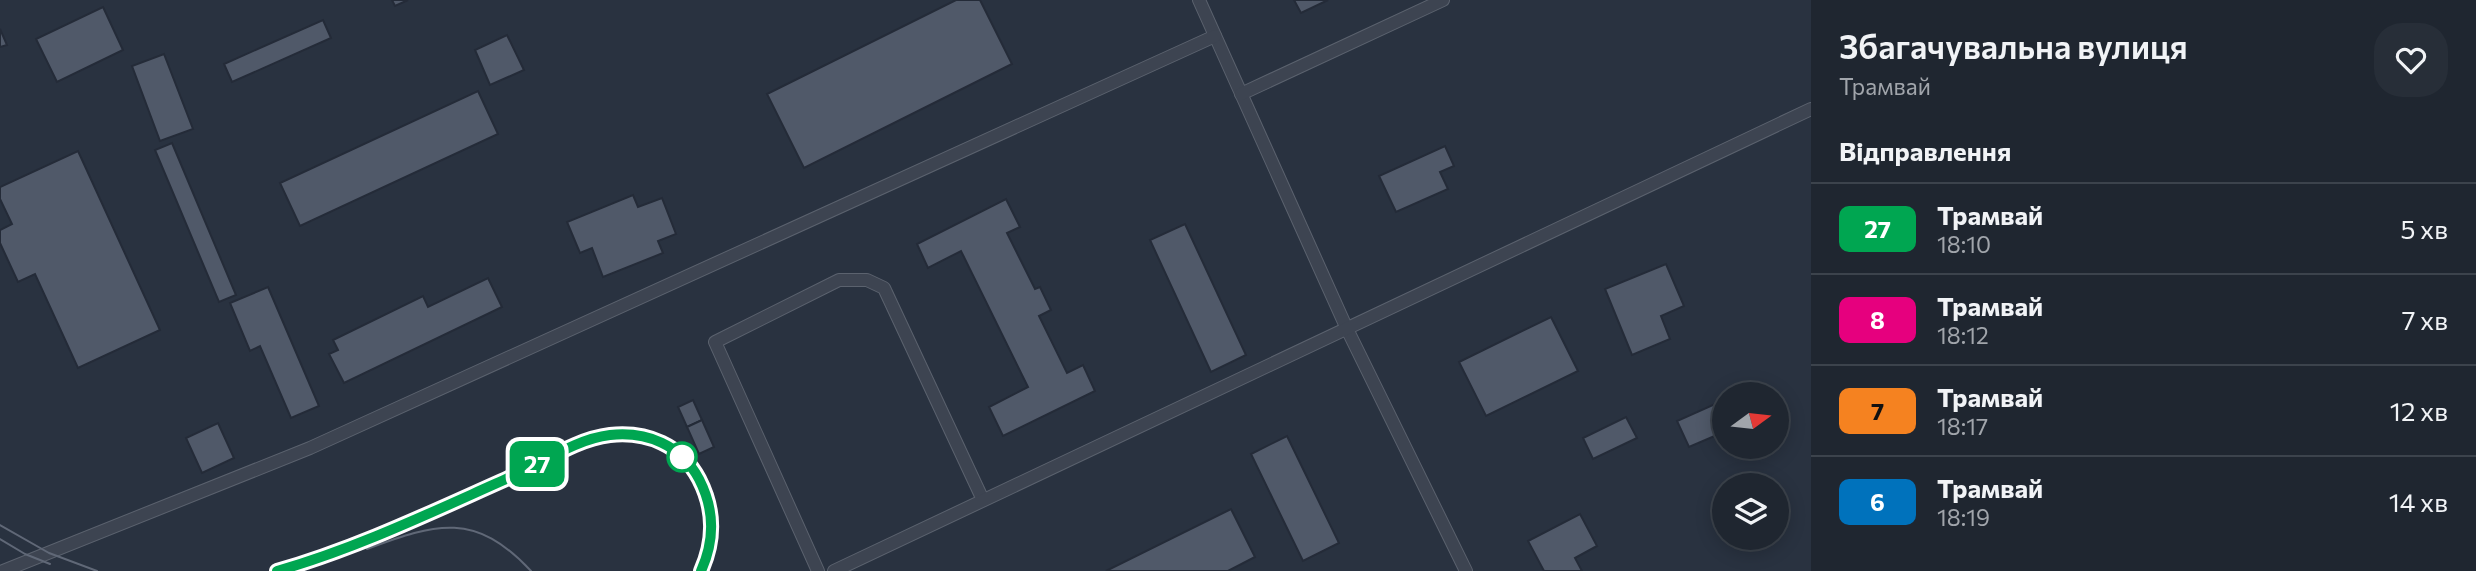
<!DOCTYPE html>
<html lang="uk">
<meta charset="utf-8">
<style>
body{margin:0;font-family:Commissioner,sans-serif;background:#272e38;color:#f1f3f6;height:100vh;display:flex;flex-direction:column;font-size:26px;white-space:nowrap}
*{box-sizing:border-box;margin:0}
p{font-size:23px;color:#a1a5ab}
.icon{flex:none;width:38px;height:38px;fill:none;stroke:currentColor;stroke-width:2;stroke-linecap:round;stroke-linejoin:round}
.map{position:relative;flex:1;overflow:hidden}
.drawer{display:flex;flex-direction:column;background:#1f2630;width:665px}
.drawer>*{flex:none}
.badge{padding:0 14px;border-radius:10px;font-size:24px;line-height:46px}
.needle{width:46px;rotate:75deg}
.tools{position:absolute;left:1712px;top:382px;display:grid;gap:14px}
.tools a{display:grid;place-items:center;width:77px;height:77px;border-radius:50%;background:#1f2630;box-shadow:0 4px 18px #0003,0 0 0 2px #3c434c;font-size:35px}
.map>.badge{position:absolute;translate:-50% -50%;box-shadow:0 0 0 4px #fff}
h2{padding:0 28px;font-size:26px;line-height:63px}
.round{display:grid;place-items:center;flex:none;width:74px;height:74px;border-radius:28px;background:#272e38}
.summary{display:flex;align-items:center;justify-content:space-between;height:119px;padding:0 28px}
h1{font-size:33px;font-weight:600;line-height:52px}
ul{padding:0;list-style:none}
li{display:flex;align-items:center;gap:21px;height:91px;padding:0 28px;border-top:2px solid #3c434c}
li div{flex:1}
li b{display:block;font-size:26px}
li em{font-style:normal}
li .badge{min-width:77px;font-weight:700;text-align:center}
main{display:flex;flex:1;min-height:0}
.map>svg:first-child{display:block}
.building{fill:#505969;stroke:#242b38;stroke-width:2}
.lines{fill:none;stroke-linecap:round;stroke-linejoin:round}
.lane-casing{stroke:#5b626e;stroke-width:14}
.lane{stroke:#3d4451;stroke-width:12}
.tram{stroke:#606877;stroke-width:2}
.line-casing{stroke:#fff;stroke-width:16}
.line{stroke:#00a651;stroke-width:10}
.stop-dot{fill:#fff;stroke:#00a651;stroke-width:3.5}
</style>
<main>
<div class="map">
<svg width="1811" height="571" viewBox="0 0 1811 571">
<rect width="100%" height="100%" fill="#293240"/>
<g class="building">
<polygon points="392,0 408,0 395,6"/>
<polygon points="956,0 980,0 1012,64 804,168 767,94"/>
<polygon points="1294,0 1328,0 1301,13"/>
<polygon points="103,7 123,50 57,82 36,39"/>
<polygon points="323,20 331,38 232,82 224,64"/>
<polygon points="0,29 7,45 0,47"/>
<polygon points="507,35 524,70 490,85 475,50"/>
<polygon points="164,54 193,129 160,141 132,66"/>
<polygon points="478,91 498,134 300,226 280,183"/>
<polygon points="172,143 236,295 219,302 155,150"/>
<polygon points="1445,146 1454,166 1440,172 1448,189 1396,212 1379,176"/>
<polygon points="78,151 160,330 78,368 35,274 18,282 0,243 0,230 12,224 0,199 0,187"/>
<polygon points="633,195 638,207 662,198 676,234 658,241 663,253 603,277 592,248 580,253 567,222"/>
<polygon points="1006,199 1020,227 1007,233 1035,289 1040,287 1051,310 1039,316 1067,373 1083,365 1095,391 1003,436 989,407 1028,387 961,251 928,268 917,244"/>
<polygon points="1185,224 1246,355 1211,372 1150,240"/>
<polygon points="1666,264 1684,306 1661,316 1670,339 1632,355 1605,289"/>
<polygon points="488,278 502,307 344,383 329,354 338,350 333,340 423,296 428,307"/>
<polygon points="268,287 319,406 291,418 260,346 250,351 230,303"/>
<polygon points="1551,317 1578,371 1486,416 1459,362"/>
<polygon points="693,400 702,420 687,427 678,407"/>
<polygon points="1724,400 1724,432 1689,447 1677,421"/>
<polygon points="1626,417 1637,438 1593,459 1583,438"/>
<polygon points="702,420 714,447 699,454 687,427"/>
<polygon points="218,423 234,458 202,473 186,438"/>
<polygon points="1287,436 1339,543 1303,561 1251,454"/>
<polygon points="1231,509 1255,557 1228,571 1106,571"/>
<polygon points="1580,514 1597,546 1575,558 1582,571 1544,571 1528,541"/>
</g>
<g class="lines">
<defs>
<g id="lane">
<polyline points="1199,0 1347,329 1466,571"/>
<polyline points="1241,94 1443,0"/>
<polyline points="3,571 310,448 1215,36"/>
<polyline points="818,571 715,342 839,280 867,280 884,288 983,500"/>
<polyline points="834,571 1811,109"/>
</g>
</defs>
<use href="#lane" class="lane-casing"/>
<use href="#lane" class="lane"/>
<g class="tram">
<polyline points="0,525 49,553 97,571"/>
<polyline points="0,539 25,554 50,564"/>
<path d="M 367,549 C 437,523 475,511 531,571"/>
<path d="M 277,571 C 358,548 436,510 513,476 C 544,462 576,439 610,435 C 647,431 681,445 699,479 C 715,510 715,540 701,571"/>
</g>
</g>
<g class="lines">
<defs>
<path id="line" d="M 277,571 C 358,548 436,510 513,476 C 544,462 576,439 610,435 C 647,431 681,445 699,479 C 715,510 715,540 701,571"/>
</defs>
<use href="#line" class="line-casing"/>
<use href="#line" class="line"/>
</g>
<circle class="stop-dot" cx="682" cy="457" r="14"/>
</svg>
<div class="tools">
<a><svg class="needle" viewBox="-14 -14 28 28"><path d="M0-13l5 13h-10z" fill="#e53935"/><path d="M0 13l5-13h-10z" fill="#a1a5ab"/></svg></a>
<a><svg class="icon" aria-label="layers" viewBox="0 0 24 24"><path d="M12 4l9 5-9 5-9-5zM3 14l9 5 9-5"/></svg></a>
</div>
<b class="badge" style="left:537px;top:464px;background:#00a651;color:#fff">27</b>
</div>
<section class="drawer">
<div class="summary"><div><h1>Збагачувальна вулиця</h1><p>Трамвай</p></div><a class="round"><svg class="icon" aria-label="heart" viewBox="0 0 24 24"><path d="M12 20l-8-8c-3-5 5-10 8-4 3-6 11-1 8 4z"/></svg></a></div>
<h2>Відправлення</h2>
<ul>
<li><span class="badge" style="background:#00a651;color:#fff">27</span><div><b>Трамвай</b><p>18:10</p></div><em>5 хв</em></li>
<li><span class="badge" style="background:#e6007e;color:#fff">8</span><div><b>Трамвай</b><p>18:12</p></div><em>7 хв</em></li>
<li><span class="badge" style="background:#f58220;color:#111">7</span><div><b>Трамвай</b><p>18:17</p></div><em>12 хв</em></li>
<li><span class="badge" style="background:#0072bc;color:#fff">6</span><div><b>Трамвай</b><p>18:19</p></div><em>14 хв</em></li>
</ul>
</section>
</main>
